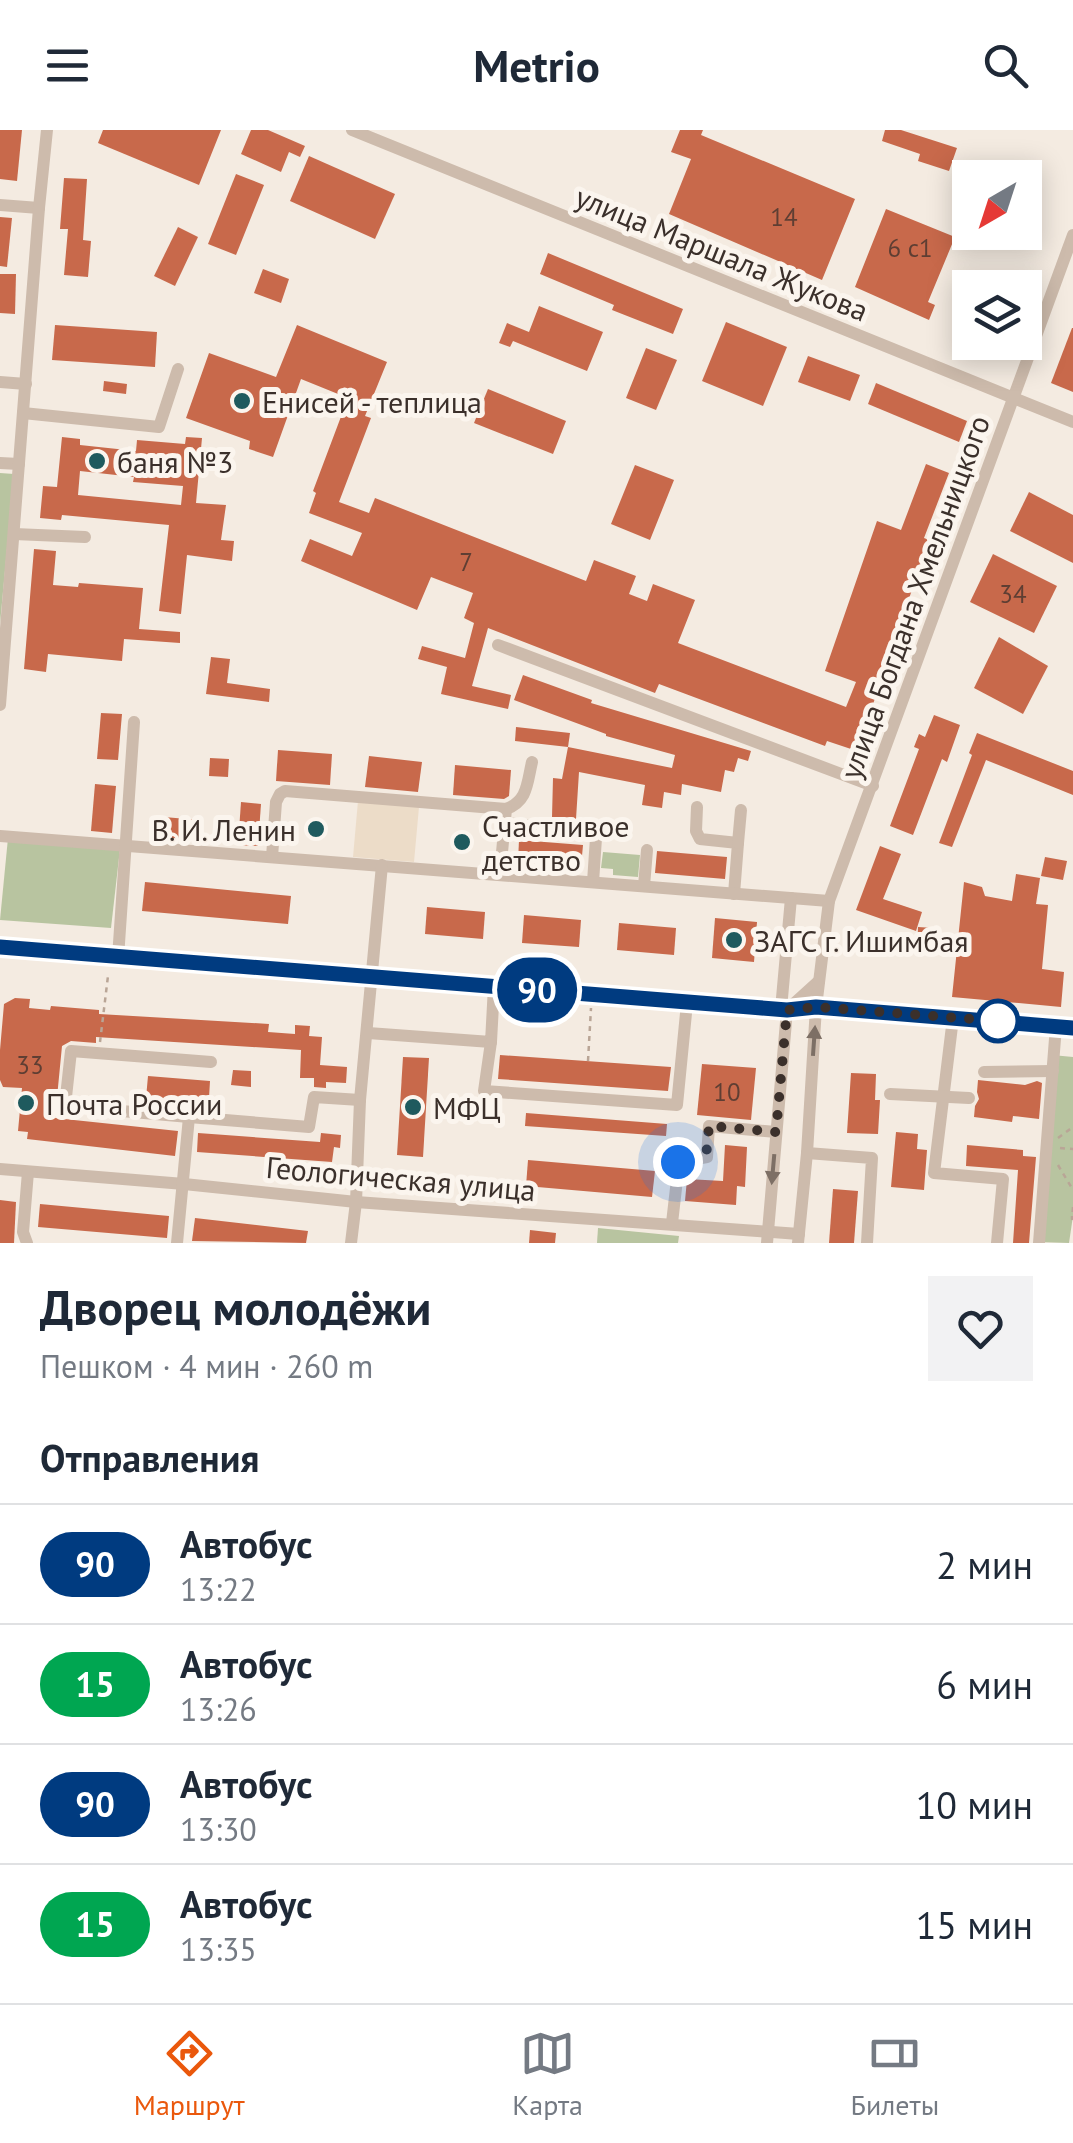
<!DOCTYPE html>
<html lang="ru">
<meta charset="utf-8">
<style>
body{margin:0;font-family:"PT Sans",sans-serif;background:#f2f2f3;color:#1f2937;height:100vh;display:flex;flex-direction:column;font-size:38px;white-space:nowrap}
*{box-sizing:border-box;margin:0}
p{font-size:32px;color:#747a83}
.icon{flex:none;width:55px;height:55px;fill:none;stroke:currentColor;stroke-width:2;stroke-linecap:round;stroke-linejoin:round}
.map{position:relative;height:1113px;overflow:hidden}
.panel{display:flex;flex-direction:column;background:#fff;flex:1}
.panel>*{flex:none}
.badge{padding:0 20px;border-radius:32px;font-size:35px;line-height:65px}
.needle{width:65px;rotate:219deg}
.buttons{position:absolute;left:952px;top:30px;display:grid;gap:20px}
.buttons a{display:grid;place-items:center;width:90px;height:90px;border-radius:0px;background:#fff;box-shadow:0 5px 25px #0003;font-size:50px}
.you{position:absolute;width:50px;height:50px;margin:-25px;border:8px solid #fff;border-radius:50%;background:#1a73e8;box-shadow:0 0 0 15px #1a73e833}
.map>.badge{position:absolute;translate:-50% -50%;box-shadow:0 0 0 5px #fff}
h2{padding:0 40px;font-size:38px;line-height:90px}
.round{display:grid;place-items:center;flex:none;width:105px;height:105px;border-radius:0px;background:#f2f2f3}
.head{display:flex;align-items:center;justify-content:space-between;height:170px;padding:0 40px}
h1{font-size:48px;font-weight:800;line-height:75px}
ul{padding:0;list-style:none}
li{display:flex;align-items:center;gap:30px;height:120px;padding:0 40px;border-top:2px solid #e0e1e3}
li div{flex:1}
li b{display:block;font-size:38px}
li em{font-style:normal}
li .badge{min-width:110px;font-weight:700;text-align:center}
header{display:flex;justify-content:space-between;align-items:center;height:130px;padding:0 40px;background:#fff;font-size:45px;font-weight:800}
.tab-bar{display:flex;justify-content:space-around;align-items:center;height:140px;border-top:2px solid #e0e1e3;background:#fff;font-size:28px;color:#747a83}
.tab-bar a{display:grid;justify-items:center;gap:5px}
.tab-bar .on{color:#ea580c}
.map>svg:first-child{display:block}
.green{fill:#b8c4a0}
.plaza{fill:#ecdcc8}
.building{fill:#c8694b;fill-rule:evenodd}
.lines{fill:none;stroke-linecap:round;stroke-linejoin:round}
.path{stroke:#b9a596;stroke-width:2.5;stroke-dasharray:5 5;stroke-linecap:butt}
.minor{stroke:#cdbbac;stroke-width:12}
.major{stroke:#7d675c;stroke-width:15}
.oneway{fill:#7d6f65}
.line-casing{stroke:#fff;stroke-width:22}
.line{stroke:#003b80;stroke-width:15}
.walk{stroke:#3b302b;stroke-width:10;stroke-dasharray:0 18}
.poi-dot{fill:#1f5a5e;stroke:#fbf5ee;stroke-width:4}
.stop-dot{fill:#fff;stroke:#003b80;stroke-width:5}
.labels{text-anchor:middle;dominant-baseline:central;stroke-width:10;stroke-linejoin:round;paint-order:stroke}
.number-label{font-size:25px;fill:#5e3e33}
.street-label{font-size:30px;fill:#3b302b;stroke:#fbf5ee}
.poi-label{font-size:30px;fill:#3b302b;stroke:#fbf5ee;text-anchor:start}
</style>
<header><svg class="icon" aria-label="menu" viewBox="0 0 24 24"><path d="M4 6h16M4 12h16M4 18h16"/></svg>Metrio<svg class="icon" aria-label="search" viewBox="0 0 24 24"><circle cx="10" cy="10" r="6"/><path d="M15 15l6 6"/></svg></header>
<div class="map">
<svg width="1073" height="1113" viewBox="0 0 1073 1113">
<rect width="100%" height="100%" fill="#f4ebe1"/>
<g class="green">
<polygon points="0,343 14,344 0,494"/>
<polygon points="8,708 120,719 111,798 0,790"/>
<polygon points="603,722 640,725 638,747 613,745 613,739 601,738"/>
<polygon points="1052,925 1073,927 1073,1086 1069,1113 1038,1112"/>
<polygon points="598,1098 679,1106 678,1113 597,1113"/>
</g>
<polygon class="plaza" points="358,671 419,677 414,732 353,727"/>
<g class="building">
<polygon points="0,0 22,0 17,51 0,49"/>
<polygon points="103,0 221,0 199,55 98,13"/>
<polygon points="251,0 268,0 305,16 300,27 289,22 281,42 241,24"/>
<polygon points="680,0 703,0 701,5 855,69 822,150 669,84 691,29 671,22"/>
<polygon points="885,0 901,0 957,18 949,41 918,31 920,24 882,11"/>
<polygon points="309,26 395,64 375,109 290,71"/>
<polygon points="236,44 264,55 236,125 208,114"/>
<polygon points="64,48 87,49 83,110 91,111 88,147 64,145 68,99 60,99"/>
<polygon points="886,79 955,107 928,172 935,175 929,190 855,157"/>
<polygon points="0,87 12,88 7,137 0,136"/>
<polygon points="178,97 198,107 175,156 154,146"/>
<polygon points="548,123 683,179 673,204 612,180 614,175 540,144"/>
<polygon points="263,139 289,149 281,173 254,163"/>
<polygon points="0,144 16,144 15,184 0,183"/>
<polygon points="539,176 603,202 587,241 513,211 510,217 499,213 507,193 529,202"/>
<polygon points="726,192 787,217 763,276 702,251"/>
<polygon points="55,195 157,202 155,237 52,230"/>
<polygon points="297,195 387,232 365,286 371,288 339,372 369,383 375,368 586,451 594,430 636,446 629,464 647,471 653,454 695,470 678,513 846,577 856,552 825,541 877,391 901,400 926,334 949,343 924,408 929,410 857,621 827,611 825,616 659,554 655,563 488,498 472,556 511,565 508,579 441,564 447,537 418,529 422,516 465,528 474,493 464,488 473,463 431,447 417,480 301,431 310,409 352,426 362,403 309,383 316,363 313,361 348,268 301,249 273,327 249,319 250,311 186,288 209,223 276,247"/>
<polygon points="1072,198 1073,198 1073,262 1051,253"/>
<polygon points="646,218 677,230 656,280 626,268"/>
<polygon points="808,226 860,245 850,271 798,252"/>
<polygon points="104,251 127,254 126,264 103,261"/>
<polygon points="876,253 967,291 959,312 868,274"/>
<polygon points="488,259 566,291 553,324 474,293"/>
<path d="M 62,307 L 80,309 L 80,315 L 136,321 L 137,310 L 185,314 L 186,307 L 202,308 L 196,373 L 226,375 L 221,410 L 234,411 L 232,431 L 187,425 L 181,484 L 159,481 L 169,395 L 62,385 L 61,390 L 40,388 L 43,356 L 57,357 ZM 80,341 L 134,347 L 133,352 L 183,356 L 181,375 L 78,365 Z"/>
<polygon points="635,335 674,350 650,410 611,394"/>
<polygon points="1029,362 1073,385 1073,433 1010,401"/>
<polygon points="34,419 56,421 53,455 78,457 79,453 143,458 139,499 180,502 180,513 124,509 122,531 48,524 46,542 24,539"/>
<polygon points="993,424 1057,456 1034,503 970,472"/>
<polygon points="999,507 1048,536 1023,584 974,558"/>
<polygon points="211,527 230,529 227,553 270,559 269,572 206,564"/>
<polygon points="523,545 592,570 591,573 751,621 748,631 738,628 734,642 725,640 721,662 682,654 681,665 664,662 662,678 642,675 645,655 579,642 576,689 552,687 553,648 562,649 568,617 672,638 675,625 606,606 606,604 514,570"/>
<polygon points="101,583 122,584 118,630 97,629"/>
<polygon points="934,585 960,595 947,632 942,629 913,705 890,696 919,619 914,617 919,604 925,607"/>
<polygon points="516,597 570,603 568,617 515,611"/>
<polygon points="977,603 1073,641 1073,665 986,630 952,717 939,713 972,625 969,623"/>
<polygon points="278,620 332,624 330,655 276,651"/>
<polygon points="369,626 422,632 418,662 365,657"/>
<polygon points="210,628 229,629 228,647 209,646"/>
<polygon points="455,635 511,640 509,666 504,669 453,665"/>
<polygon points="95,654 116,656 112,703 91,701"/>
<polygon points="241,672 261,674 258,716 238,715"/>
<polygon points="153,686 198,690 196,710 151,706"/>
<polygon points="519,710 583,715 581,737 518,732"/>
<polygon points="880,716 901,724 883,769 922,782 916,801 856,780"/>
<polygon points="657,721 727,727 725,749 655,743"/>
<polygon points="1045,727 1067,731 1063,750 1041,746"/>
<polygon points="1016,744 1040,748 1036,774 1048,775 1042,839 1064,842 1061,877 952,867 964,752 982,757 985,766 1012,771"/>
<polygon points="145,752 291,766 288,794 142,781"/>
<polygon points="427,777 485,782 483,809 425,804"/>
<polygon points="524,785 581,790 579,817 522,813"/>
<polygon points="715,788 757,792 754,832 712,828"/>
<polygon points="619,793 676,798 674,825 617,820"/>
<polygon points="918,797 934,798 932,825 917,824"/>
<polygon points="15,868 30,869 29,878 50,880 51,876 99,880 99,884 269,894 268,902 295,904 295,895 310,896 309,906 322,907 320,935 347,937 346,953 326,952 326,958 314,957 314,948 300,948 301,920 96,907 96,913 71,911 62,916 55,988 178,1001 175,1026 27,1009 28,1002 18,1001 22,958 3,957 0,950 0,920 4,874"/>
<polygon points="500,925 671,937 668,961 498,949"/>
<polygon points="403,927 429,928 423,1027 397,1025"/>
<polygon points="702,934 756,938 751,990 697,985"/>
<polygon points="233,940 251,941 251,957 231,955"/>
<polygon points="851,943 876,944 875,970 880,970 878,1004 847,1003"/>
<polygon points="148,946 210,951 209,968 200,967 200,972 146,968"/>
<polygon points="978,950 1025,955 1037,951 1042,953 1039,989 1013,986 1012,992 974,987 975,976 979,969 977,962"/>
<polygon points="526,983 667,994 666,1006 525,996"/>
<polygon points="896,1002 918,1004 917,1019 927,1020 924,1060 891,1057"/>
<polygon points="198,1003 320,1012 321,1003 341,1005 340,1018 334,1017 332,1032 197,1022"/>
<polygon points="725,1015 747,1017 745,1057 737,1056 736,1075 685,1071 687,1049 723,1051"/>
<polygon points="967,1015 1023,1020 1023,1026 1036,1027 1029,1113 1013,1113 1018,1040 966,1036"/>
<polygon points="528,1030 655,1041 652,1067 526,1056"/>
<polygon points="833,1059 858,1061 854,1113 829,1113"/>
<polygon points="0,1070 16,1072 14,1113 0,1113"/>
<polygon points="40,1074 169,1086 167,1108 38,1097"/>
<polygon points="195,1088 308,1101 306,1113 192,1111"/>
<polygon points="530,1100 556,1103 555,1113 529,1113"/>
</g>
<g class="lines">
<g class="path">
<polyline points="100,912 108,846"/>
<polyline points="588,931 591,878"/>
<polyline points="1058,1008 1073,997"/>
<polyline points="1060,1018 1073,1019"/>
<polyline points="1058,1035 1073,1060"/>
<polyline points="1072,1086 1072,1089 1073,1077"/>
</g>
<g class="minor">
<polyline points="352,0 1073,292"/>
<polyline points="0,75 39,78"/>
<polyline points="0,252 26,254"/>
<polyline points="23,283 159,297 178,239"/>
<polyline points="0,333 19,334"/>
<polyline points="14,404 85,407"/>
<polyline points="498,515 873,656"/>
<polyline points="0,575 39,78 47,0"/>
<polyline points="697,677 696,701 700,709 738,713 734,764"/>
<path d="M 506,679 C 528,671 527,653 532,632"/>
<polyline points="505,693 592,701 596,708 593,752"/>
<polyline points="0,706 829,771"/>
<polyline points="738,713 741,680"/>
<polyline points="272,727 276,672 280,664 285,661 506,679 500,744"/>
<polyline points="644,756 647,720"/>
<polyline points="118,828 134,592"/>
<polyline points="781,879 791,768"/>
<polyline points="953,888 934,1043 1003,1049 997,1113"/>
<polyline points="368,903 491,912 494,856"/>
<polyline points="491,912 484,961 677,975 687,873"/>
<polyline points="984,942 1053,941"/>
<polyline points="890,964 969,968"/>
<polyline points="189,987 65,976 71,921 211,932"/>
<polyline points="807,1023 872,1028 867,1113"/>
<polyline points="0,1039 184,1054 356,1072 799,1104"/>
<polyline points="672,1093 679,1032 707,1027 709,996 776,1002"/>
<polyline points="27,1113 23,1102 28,1042"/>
<polyline points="177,1113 189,987 309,997 314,967 360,970"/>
<polyline points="351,1113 356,1072 360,970 382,735"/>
<polyline points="767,1113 787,880 819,851"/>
<polyline points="798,1113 807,1023 816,877 829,771 1073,105"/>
<polyline points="1039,1113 1056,896"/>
</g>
<polyline class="major" points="0,817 687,873 787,880 816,877 1073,898"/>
</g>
<defs><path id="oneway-solid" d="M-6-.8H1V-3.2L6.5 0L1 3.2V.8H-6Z" transform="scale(2.5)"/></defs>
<g class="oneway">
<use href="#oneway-solid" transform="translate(814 911) rotate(-86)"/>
<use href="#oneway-solid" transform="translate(773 1039) rotate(95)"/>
</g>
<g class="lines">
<defs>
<polyline id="line" points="0,817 750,877 787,880 816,877 1073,898"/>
</defs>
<use href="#line" class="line-casing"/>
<use href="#line" class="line"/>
<polyline class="walk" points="678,1032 706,1027 709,996 776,1002 787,880 816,877 998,891"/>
</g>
<g class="poi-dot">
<circle cx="242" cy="271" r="10"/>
<circle cx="97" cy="331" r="10"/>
<circle cx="316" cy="699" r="10"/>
<circle cx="462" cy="712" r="10"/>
<circle cx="734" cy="810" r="10"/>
<circle cx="26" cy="973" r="10"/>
<circle cx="413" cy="977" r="10"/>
</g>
<circle class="stop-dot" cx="998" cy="891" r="20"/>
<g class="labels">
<g class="number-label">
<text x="784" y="87">14</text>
<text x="910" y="118">6 с1</text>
<text x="466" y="432">7</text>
<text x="1013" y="464">34</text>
<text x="30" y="935">33</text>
<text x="727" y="962">10</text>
</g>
<g class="street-label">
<text transform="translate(722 123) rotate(22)">улица Маршала Жукова</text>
<text transform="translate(914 467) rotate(-70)">улица Богдана Хмельницкого</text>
<text transform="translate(401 1048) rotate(5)">Геологическая улица</text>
</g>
<g class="poi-label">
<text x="262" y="271">Енисей - теплица</text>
<text x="117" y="331">баня №3</text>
<text x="482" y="695">Счастливое<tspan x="482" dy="34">детство</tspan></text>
<text x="296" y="699" text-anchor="end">В. И. Ленин</text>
<text x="754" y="810">ЗАГС г. Ишимбая</text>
<text x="46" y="973">Почта России</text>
<text x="433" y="977">МФЦ</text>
</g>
</g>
</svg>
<div class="buttons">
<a><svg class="needle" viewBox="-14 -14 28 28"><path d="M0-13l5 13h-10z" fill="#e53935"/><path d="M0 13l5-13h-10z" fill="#747a83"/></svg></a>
<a><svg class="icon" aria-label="layers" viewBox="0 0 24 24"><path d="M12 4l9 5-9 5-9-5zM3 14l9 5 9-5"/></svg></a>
</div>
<div class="you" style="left:678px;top:1032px"></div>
<b class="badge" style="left:537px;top:860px;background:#003b80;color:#fff">90</b>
</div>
<section class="panel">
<div class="head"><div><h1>Дворец молодёжи</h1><p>Пешком · 4 мин · 260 m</p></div><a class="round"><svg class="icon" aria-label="heart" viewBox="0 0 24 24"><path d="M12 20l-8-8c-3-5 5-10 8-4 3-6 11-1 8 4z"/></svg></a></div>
<h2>Отправления</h2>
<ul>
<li><span class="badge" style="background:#003b80;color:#fff">90</span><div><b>Автобус</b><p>13:22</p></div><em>2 мин</em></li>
<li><span class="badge" style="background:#00a651;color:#fff">15</span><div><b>Автобус</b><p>13:26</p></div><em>6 мин</em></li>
<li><span class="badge" style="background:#003b80;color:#fff">90</span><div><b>Автобус</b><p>13:30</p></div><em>10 мин</em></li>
<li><span class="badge" style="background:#00a651;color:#fff">15</span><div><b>Автобус</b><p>13:35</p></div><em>15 мин</em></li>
</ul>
</section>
<nav class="tab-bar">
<a class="on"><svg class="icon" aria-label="directions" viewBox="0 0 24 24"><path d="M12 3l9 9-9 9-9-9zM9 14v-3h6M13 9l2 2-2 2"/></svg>Маршрут</a>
<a><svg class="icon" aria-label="map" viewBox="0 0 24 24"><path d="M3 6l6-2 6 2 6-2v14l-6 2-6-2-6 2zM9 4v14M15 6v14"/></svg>Карта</a>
<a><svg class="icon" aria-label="tickets" viewBox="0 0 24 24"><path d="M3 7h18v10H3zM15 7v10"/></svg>Билеты</a>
</nav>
